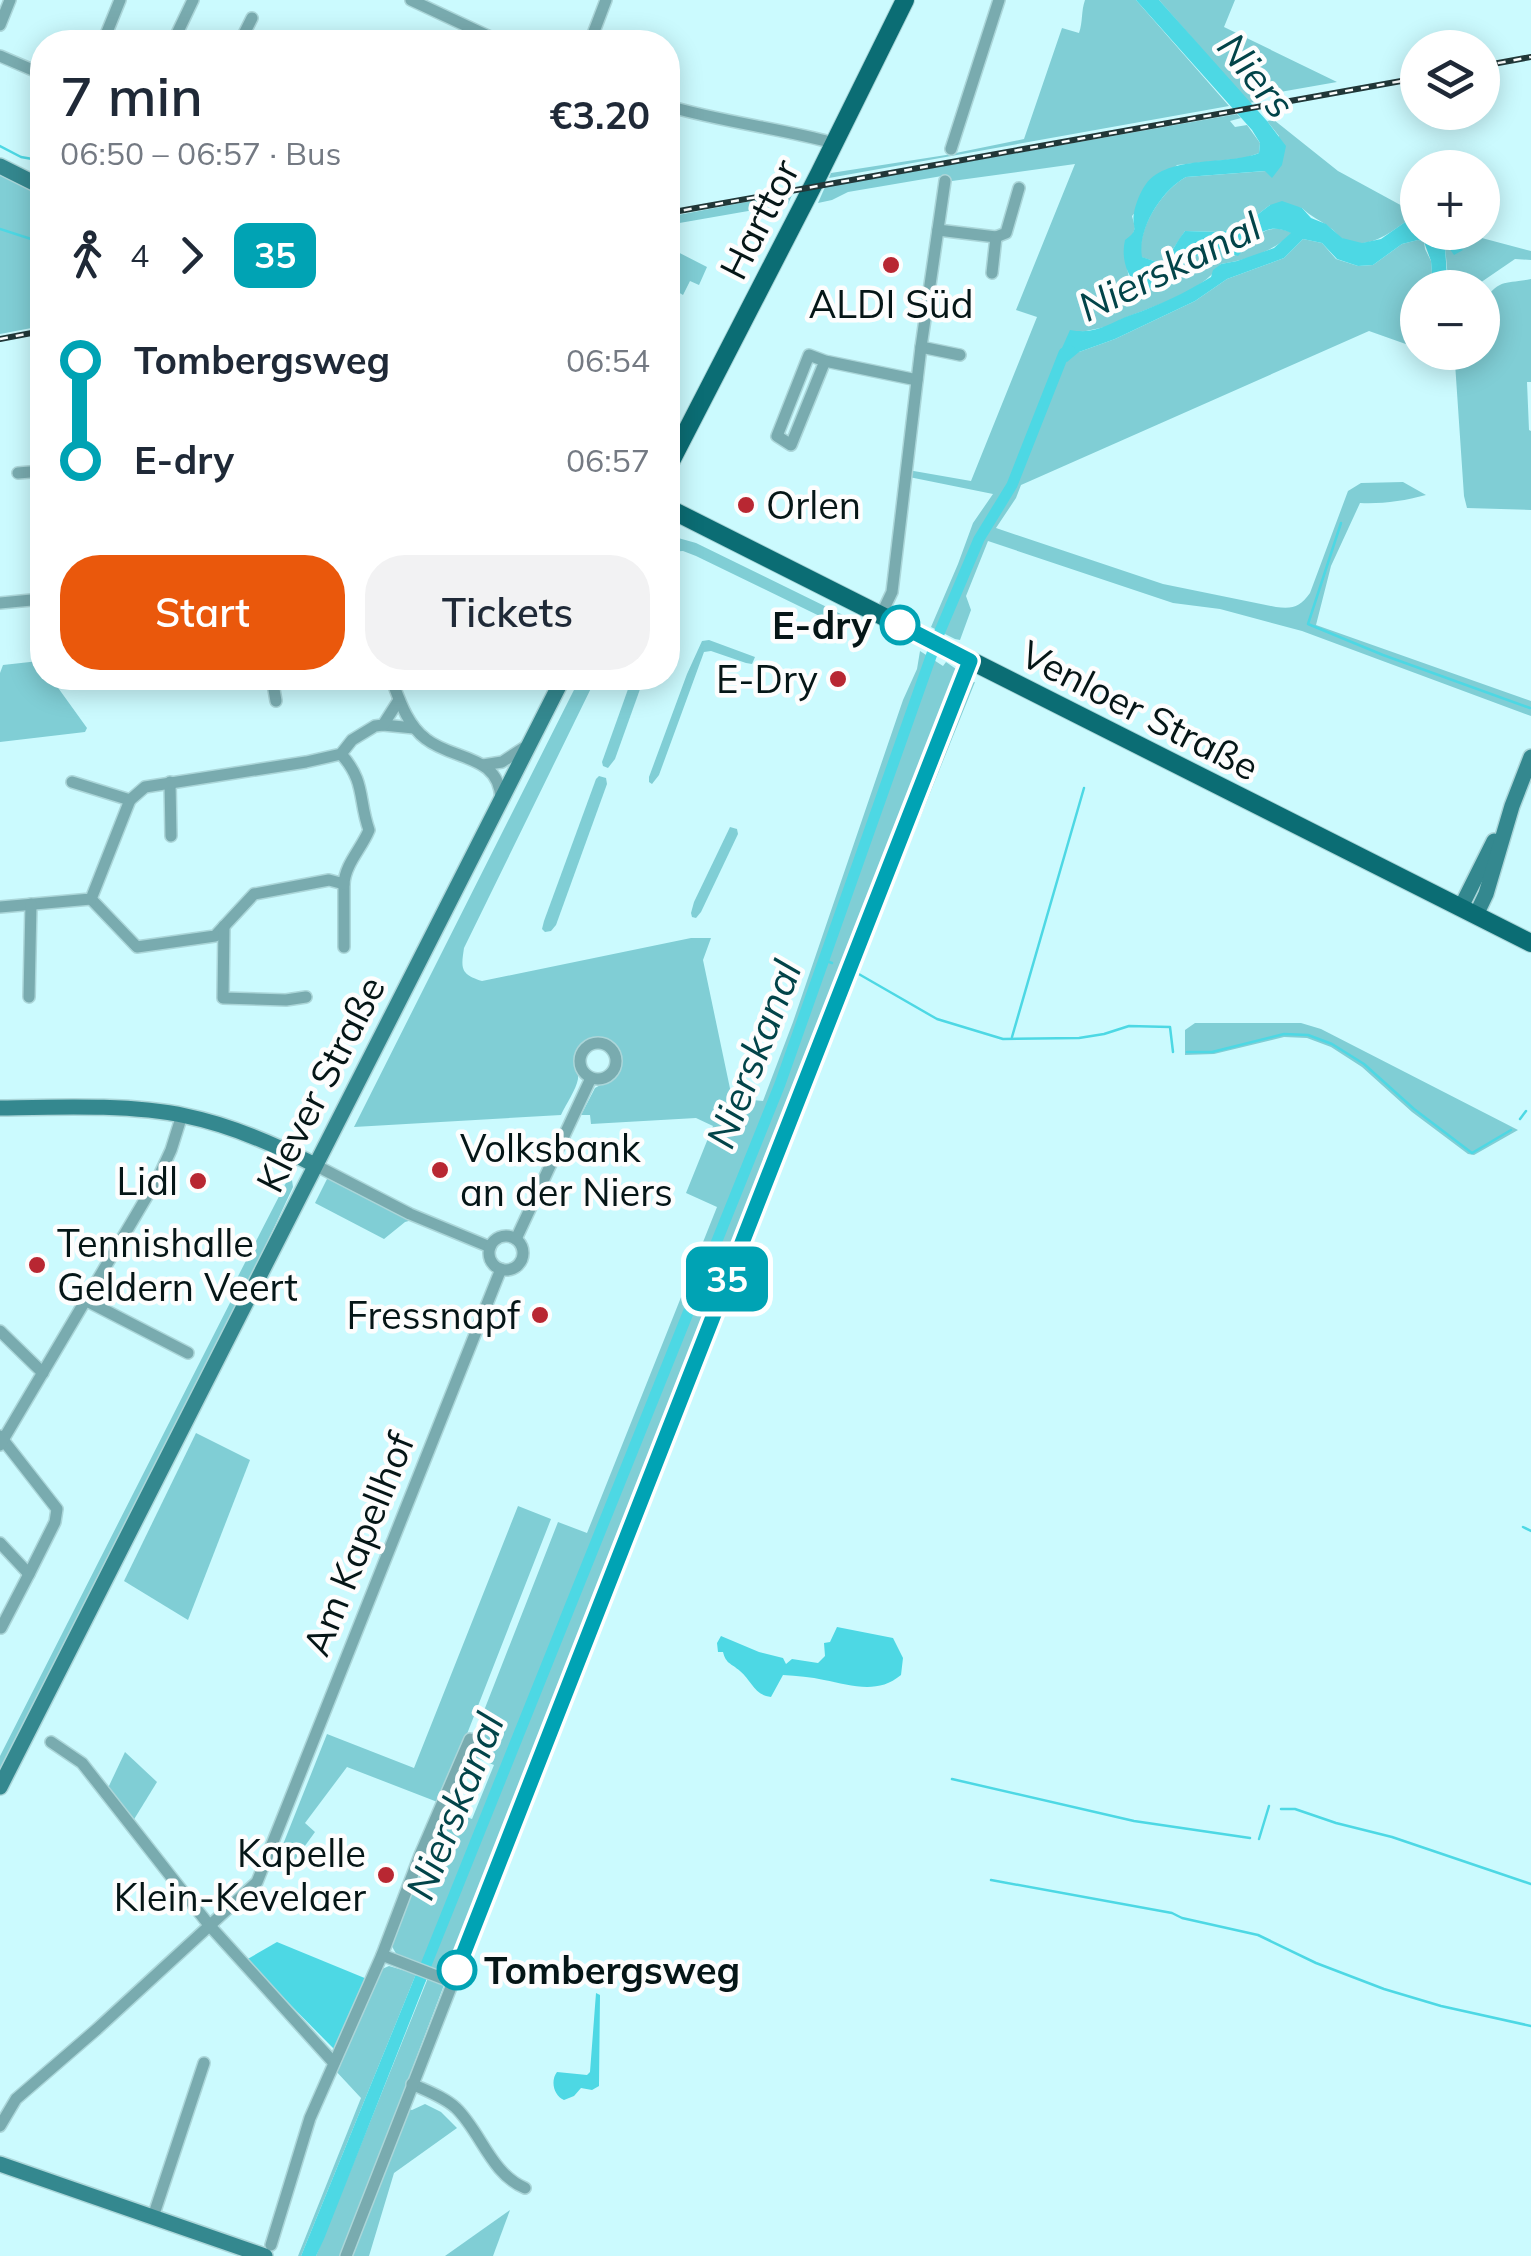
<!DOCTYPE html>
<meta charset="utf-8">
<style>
body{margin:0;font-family:Mulish,sans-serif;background:#f2f2f3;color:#1f2937;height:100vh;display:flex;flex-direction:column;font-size:38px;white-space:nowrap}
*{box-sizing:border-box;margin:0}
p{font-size:32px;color:#747a83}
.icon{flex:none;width:55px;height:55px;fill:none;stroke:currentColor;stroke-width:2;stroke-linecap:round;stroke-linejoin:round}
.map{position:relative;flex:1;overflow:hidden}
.drawer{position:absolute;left:30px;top:30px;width:650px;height:660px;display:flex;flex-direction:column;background:#fff;border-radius:40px;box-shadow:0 5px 25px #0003}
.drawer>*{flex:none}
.badge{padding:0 20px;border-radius:15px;font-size:35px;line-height:65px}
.fabs{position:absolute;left:1400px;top:30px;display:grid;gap:20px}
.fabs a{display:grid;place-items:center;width:100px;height:100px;border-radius:50%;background:#fff;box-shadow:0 5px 25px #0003;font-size:50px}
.map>.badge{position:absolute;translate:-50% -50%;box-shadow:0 0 0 5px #fff}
.legs{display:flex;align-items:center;gap:15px;height:110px;padding:0 30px;font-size:32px}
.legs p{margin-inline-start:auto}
.head{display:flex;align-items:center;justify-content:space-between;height:170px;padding:0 30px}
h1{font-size:55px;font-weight:600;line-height:75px}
.action{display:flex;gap:20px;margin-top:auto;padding:20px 30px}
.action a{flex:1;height:115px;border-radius:40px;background:#ea580c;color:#fff;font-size:40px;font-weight:600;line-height:115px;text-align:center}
.action a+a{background:#f2f2f3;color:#1f2937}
ul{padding:0 30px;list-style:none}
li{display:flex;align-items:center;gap:35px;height:100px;font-size:38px}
li i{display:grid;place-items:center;width:15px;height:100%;margin:0 12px;background:currentColor}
li i::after{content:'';width:25px;height:25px;margin:-12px;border:8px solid;border-radius:50%;background:#fff}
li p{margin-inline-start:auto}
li:first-child i{background:linear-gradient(#0000 50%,currentColor 0)}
li:last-child i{background:linear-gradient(currentColor 50%,#0000 0)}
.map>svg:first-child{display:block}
.green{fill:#80ced5}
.water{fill:#4dd8e4}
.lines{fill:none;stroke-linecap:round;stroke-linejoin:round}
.stream{stroke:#4dd8e4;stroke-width:2.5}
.canal{stroke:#4dd8e4;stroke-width:11}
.street-casing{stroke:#abd6d9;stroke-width:14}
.secondary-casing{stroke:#abd6d9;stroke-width:18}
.primary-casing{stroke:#abd6d9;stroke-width:20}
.street{stroke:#79abaf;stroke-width:11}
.secondary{stroke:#34888f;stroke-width:15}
.primary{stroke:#0b6d74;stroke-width:18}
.rail-casing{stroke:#213738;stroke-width:6}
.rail{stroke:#fdfdfd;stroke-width:2.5;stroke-dasharray:8;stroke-linecap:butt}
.line-1-casing{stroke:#fff;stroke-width:22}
.line-1{stroke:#00a3b4;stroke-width:15}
.poi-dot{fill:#b82732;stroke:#fdfdfd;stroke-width:4}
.stop-1-dot{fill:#fff;stroke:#00a3b4;stroke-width:5}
.labels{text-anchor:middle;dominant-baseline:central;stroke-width:9;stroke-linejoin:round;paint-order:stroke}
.street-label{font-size:38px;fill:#051617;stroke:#fdfdfd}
.poi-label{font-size:38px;fill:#051617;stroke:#fdfdfd;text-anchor:end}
.stop-label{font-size:38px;font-weight:bold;fill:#051617;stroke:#fdfdfd;text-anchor:end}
.water-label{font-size:40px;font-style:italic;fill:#024449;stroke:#fdfdfd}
</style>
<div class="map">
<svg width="1531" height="2256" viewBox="0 0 1531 2256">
<rect width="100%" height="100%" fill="#cbfafe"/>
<g class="green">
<path d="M 1085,0 L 1136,0 L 1229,106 L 829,178 L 831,173 L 946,155 L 1024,139 L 1062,28 L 1079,33 C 1083,22 1081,11 1085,0 Z"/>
<polygon points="1159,0 1235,0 1224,27 1337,82 1257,96 1260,101 1249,103"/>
<path d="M 1237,114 L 1241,118 L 1230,121 L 1235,127 L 1247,125 L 1260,143 L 1259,153 L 1245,158 L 1177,165 L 1132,216 L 1135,227 L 1126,262 L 1129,278 L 1150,289 L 1167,281 L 1190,258 L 1219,249 L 1234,256 C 1254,240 1265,220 1292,233 C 1273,252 1247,260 1221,264 C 1198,295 1155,305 1120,320 L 1115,325 L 1081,332 L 1079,352 L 1115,339 L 1195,301 L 1227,279 L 1284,258 L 1303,239 L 1322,243 L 1336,259 L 1358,266 L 1373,265 L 1402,244 L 1418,240 L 1424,242 L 1425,249 L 1431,261 L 1433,287 L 1418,288 L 1417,348 L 1369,331 L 1021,485 L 1016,498 L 996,528 L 1163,584 L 1276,607 C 1293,609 1300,607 1310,593 L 1348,491 L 1361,483 L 1403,482 L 1426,495 C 1404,501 1382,504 1360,503 L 1331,566 L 1316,625 L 1531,701 L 1531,716 L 1302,631 L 1220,609 L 1173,603 L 988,541 L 966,596 L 971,610 L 960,640 L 955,639 L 931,627 L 958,564 L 973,523 L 993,494 L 909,477 L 908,470 L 971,481 L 1037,317 L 1016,310 L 1075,164 L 952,181 L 942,176 L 848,192 L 832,200 L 818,203 L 825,187 Z"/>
<path d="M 1274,120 L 1338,171 L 1417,214 L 1417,224 L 1408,220 C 1388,234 1367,252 1341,238 C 1337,235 1334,230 1329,227 C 1320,220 1311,217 1302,208 L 1270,205 L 1240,228 L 1220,232 L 1185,231 L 1163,264 L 1141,257 C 1137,229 1162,190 1186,177 L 1266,171 L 1272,177 L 1279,136 L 1267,121 Z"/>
<polygon points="0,172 42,193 42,326 0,334"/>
<polygon points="793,193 788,204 668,225 668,217"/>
<path d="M 1439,233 L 1463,233 L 1531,251 L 1531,260 L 1515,259 L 1474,287 L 1452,287 C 1443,269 1450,249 1439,233 Z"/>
<polygon points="668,247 707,267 699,285 690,281 683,295 668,286"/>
<path d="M 1531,279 L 1531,382 L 1527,382 L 1529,430 L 1531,431 L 1531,510 L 1467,508 L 1464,496 L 1455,363 L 1428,353 L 1482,352 L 1483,303 C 1498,278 1506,284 1531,279 Z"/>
<polygon points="671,536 696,543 843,615 838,625 696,556 683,551 668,552 668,537"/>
<polygon points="709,640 755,657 752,664 746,663 711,651 704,652 659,775 652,784 649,782 649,777 687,674 702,641"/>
<path d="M 920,651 L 943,666 L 946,662 L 956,669 L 953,688 L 448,1977 L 398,1957 L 390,1943 L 445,1809 L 472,1819 L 494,1765 L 467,1754 L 558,1522 L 587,1533 L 717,1207 L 686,1193 L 713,1126 L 696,1118 L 591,1124 L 590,1115 L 581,1115 L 595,1088 L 615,1077 L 621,1064 C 621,1059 620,1052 618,1048 C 610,1033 587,1034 578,1048 C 570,1059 579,1067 578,1079 C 576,1090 566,1104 561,1115 L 354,1127 L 580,678 L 596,678 L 464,948 C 461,968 460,974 482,981 L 691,938 L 711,938 L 703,960 L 732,1098 L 763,1101 L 793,1022 L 903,700 L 917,669 Z"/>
<polygon points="39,661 42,666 42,678 51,678 87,728 85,732 0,742 0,673 3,665"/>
<polygon points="632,678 644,678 615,759 608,768 603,766 602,762"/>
<polygon points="975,682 854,981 674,1441 670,1440 963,691 969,683"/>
<polygon points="599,776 606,778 607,784 556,925 551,931 545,932 542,929 544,921 596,779"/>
<polygon points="730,827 737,829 738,834 701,912 696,918 692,917 691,913 694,902"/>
<polygon points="1195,1023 1301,1023 1321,1029 1518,1130 1474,1155 1468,1154 1412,1112 1362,1067 1331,1047 1307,1038 1284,1037 1214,1054 1185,1055 1185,1030"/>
<polygon points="291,1173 293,1187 243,1294 0,1773 0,1756 236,1291 232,1288"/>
<polygon points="330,1173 420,1218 405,1222 384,1239 315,1203"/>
<polygon points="196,1433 250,1460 188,1620 124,1581"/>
<polygon points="518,1506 551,1519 440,1803 347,1767 305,1823 315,1832 294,1861 280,1852 327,1734 414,1768"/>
<polygon points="125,1752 157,1782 133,1821 108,1788"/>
<polygon points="389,1966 416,1974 301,2256 298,2256 361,2098 334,2069 341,2058 382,1969"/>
<polygon points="428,1978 444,1985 341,2256 316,2256"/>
<polygon points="425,2104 441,2112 457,2128 394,2173 369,2256 353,2256 408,2109 412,2110"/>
<polygon points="510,2210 493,2256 445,2256"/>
</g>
<g class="water">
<path d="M 1136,0 L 1159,0 L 1267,121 L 1286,146 L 1282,165 L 1272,178 L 1265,171 L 1186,177 C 1162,190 1137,229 1142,257 L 1163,264 C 1172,253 1176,242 1185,231 L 1220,232 L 1240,228 L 1270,205 L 1282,201 L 1302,208 L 1311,218 L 1326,224 L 1342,238 L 1362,243 L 1381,239 L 1408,220 L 1417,224 L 1418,232 C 1436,232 1453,232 1463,250 L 1454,255 L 1447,245 L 1445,246 L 1447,278 L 1452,287 L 1433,287 L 1431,261 L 1424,242 L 1418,240 L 1402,244 L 1373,265 L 1358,266 L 1337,259 L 1322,243 L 1303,239 L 1284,258 L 1227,279 L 1195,301 L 1115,339 L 1079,352 L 1067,362 L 1058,357 L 1070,330 C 1097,335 1109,323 1131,315 C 1160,305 1185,293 1211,277 L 1213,270 L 1221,264 L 1237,261 L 1274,248 L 1291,233 C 1264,221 1256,237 1238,256 L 1219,249 L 1190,258 L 1167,281 L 1150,289 L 1144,287 L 1139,288 C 1126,275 1121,257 1125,240 C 1141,229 1131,227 1134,213 C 1135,205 1141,190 1146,184 C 1169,154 1226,166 1259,153 L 1260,143 L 1252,130 Z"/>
<path d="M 837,1627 L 893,1638 L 903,1658 L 901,1675 C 877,1695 851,1685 824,1680 C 811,1677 797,1676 783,1675 L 771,1697 C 754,1695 752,1681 740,1671 C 731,1663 726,1664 723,1652 L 718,1652 L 717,1643 L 721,1636 L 759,1652 L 783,1658 L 786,1664 L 792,1659 L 818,1663 L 825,1656 L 824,1643 L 830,1642 Z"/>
<polygon points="277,1942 367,1979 336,2051 246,1960"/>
<polygon points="416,1974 427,1978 324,2239 316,2256 301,2256"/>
<path d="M 596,1993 L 600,1995 L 599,2086 L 592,2090 L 581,2088 L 574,2096 L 564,2100 C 554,2096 550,2081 557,2072 L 587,2075 L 590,2072 Z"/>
</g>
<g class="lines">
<g class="stream">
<polyline points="0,146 21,157 38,160"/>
<polyline points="0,229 31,239 42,252"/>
<polyline points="42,369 34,404 42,406"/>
<polyline points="1341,523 1308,624 1383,655 1530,708"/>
<polyline points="824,960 832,963"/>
<polyline points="857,973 937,1019 1003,1039 1079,1038 1104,1034 1129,1026 1170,1027 1173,1052"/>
<polyline points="1012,1037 1084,788"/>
<polyline points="1187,1052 1212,1052 1284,1034 1308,1035 1332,1044 1364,1064 1414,1109 1472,1153 1511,1130"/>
<polyline points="1520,1119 1526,1111"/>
<polyline points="1523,1527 1531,1531"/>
<polyline points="952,1779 1134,1821 1250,1838"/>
<polyline points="1281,1809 1295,1809 1336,1823 1392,1837 1531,1884"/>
<polyline points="1259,1839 1269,1806"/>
<polyline points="991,1880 1172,1913 1182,1918 1258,1935 1316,1963 1384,1989 1441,2006 1531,2026"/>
</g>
<polyline class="canal" points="420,1980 780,1084 940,631 979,539 1012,485 1064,353 1070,351"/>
<defs>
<g id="street">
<polyline points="411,0 501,42"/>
<polyline points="0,25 10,0"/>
<polyline points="103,42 120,0"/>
<polyline points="173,42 193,0"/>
<polyline points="240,42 252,18"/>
<polyline points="308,42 309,41"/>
<polyline points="590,42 606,0"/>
<polyline points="0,56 42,74"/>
<path d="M 668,106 C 722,122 779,128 834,143"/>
<polyline points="951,149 999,0"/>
<polyline points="938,230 996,237 1006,233 1019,188"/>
<polyline points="992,273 996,237"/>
<polyline points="921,347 960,355"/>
<polyline points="825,361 791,445 777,436 809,355 825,361 917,380"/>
<polyline points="18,473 42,471"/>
<polyline points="0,603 42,599"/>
<polyline points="881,615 892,592 921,347 945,181"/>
<polyline points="272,678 276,701"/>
<path d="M 391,678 C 399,699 407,725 426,739 C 454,761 499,754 501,799"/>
<polyline points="383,725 414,728"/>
<polyline points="483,765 502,762 528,745"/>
<polyline points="72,782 130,800"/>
<polyline points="170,782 171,836"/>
<polyline points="344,884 344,947"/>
<path d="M 91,899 L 137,947 L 215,936 L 254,894 L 329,880 L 344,884 C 345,864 362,848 369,830 C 358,799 366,782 341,754"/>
<polyline points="0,907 91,899 130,800 145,787 306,762 341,754 352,740 375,726 383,725 399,700"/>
<polyline points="224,926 223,998 286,1000 306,997"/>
<polyline points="29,997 31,904"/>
<circle cx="598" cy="1061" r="18"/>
<polyline points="315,1165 410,1214 490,1247"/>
<circle cx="506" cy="1253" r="17"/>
<polyline points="516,1239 591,1078"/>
<polyline points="85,1300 188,1353"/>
<polyline points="0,1331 43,1373"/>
<polyline points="0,1436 57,1509 55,1522 29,1574 0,1543"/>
<polyline points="0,1445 159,1176 171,1150 182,1115"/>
<polyline points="1,1628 29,1574"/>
<polyline points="51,1742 82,1763 209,1925 334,2063"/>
<polyline points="382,1955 452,1982"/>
<path d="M 412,2084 C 427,2091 444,2097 456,2108 C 481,2132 491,2174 525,2188"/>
<polyline points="0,2126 16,2099 97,2029 257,1882 501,1269"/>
<polyline points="153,2217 204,2063"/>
<polyline points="271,2245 310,2118 382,1955 420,1855 470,1739"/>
<polyline points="346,2256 969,661"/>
</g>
<g id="secondary">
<polyline points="0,166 42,187"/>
<polyline points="1461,907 1494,841"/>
<polyline points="1476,915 1486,894 1512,806 1531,757"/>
<path d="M 0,1108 C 57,1107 131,1104 186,1116 C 231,1125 274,1144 315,1165"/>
<polyline points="0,1787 563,678"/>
<polyline points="0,2164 265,2256"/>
</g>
<g id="primary">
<polyline points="668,467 819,174 905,0"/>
<polyline points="668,508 1531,943"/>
</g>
</defs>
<use href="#street" class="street-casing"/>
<use href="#secondary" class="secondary-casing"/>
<use href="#primary" class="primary-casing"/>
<use href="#street" class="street"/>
<use href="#secondary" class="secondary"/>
<use href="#primary" class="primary"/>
<defs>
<g id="rail">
<polyline points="1482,66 1531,57"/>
<polyline points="668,213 1418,78"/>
<polyline points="0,339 42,331"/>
</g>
</defs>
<use href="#rail" class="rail-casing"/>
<use href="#rail" class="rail"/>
</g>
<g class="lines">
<defs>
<polyline id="line-1" points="457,1970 970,661 900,625"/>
</defs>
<use href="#line-1" class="line-1-casing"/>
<use href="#line-1" class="line-1"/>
</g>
<g class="poi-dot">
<circle cx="891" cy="265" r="10"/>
<circle cx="746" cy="505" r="10"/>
<circle cx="838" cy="679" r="10"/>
<circle cx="440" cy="1170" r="10"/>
<circle cx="198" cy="1181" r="10"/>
<circle cx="37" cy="1265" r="10"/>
<circle cx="540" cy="1315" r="10"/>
<circle cx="386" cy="1875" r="10"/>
</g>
<g class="stop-1-dot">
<circle cx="900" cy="625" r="18"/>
<circle cx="457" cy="1970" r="18"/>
</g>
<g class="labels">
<g class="street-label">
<text transform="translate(759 219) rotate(-63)">Harttor</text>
<text transform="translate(1140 710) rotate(27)">Venloer Straße</text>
<text transform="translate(320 1084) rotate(-63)">Klever Straße</text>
<text transform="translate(358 1544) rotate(-68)">Am Kapellhof</text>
</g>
<g class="poi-label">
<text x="891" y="304" text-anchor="middle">ALDI Süd</text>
<text x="766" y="505" text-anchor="start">Orlen</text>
<text x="818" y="679">E-Dry</text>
<text x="460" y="1148" text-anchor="start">Volksbank<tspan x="460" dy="44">an der Niers</tspan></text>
<text x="178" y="1181">Lidl</text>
<text x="57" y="1243" text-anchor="start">Tennishalle<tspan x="57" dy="44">Geldern Veert</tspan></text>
<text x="520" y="1315">Fressnapf</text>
<text x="366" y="1853">Kapelle<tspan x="366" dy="44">Klein-Kevelaer</tspan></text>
</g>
<g class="stop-label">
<text x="872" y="625">E-dry</text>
<text x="484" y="1970" text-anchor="start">Tombergsweg</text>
</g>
<g class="water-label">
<text transform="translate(1257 75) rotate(51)">Niers</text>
<text transform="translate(1169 266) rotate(-26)">Nierskanal</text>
<text transform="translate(753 1054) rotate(-69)">Nierskanal</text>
<text transform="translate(454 1806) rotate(-68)">Nierskanal</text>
</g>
</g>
</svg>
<div class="fabs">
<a><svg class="icon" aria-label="layers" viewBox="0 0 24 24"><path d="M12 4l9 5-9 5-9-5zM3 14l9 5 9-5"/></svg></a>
<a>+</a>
<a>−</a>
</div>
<b class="badge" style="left:727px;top:1279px;background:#00a3b4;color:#fff">35</b>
<section class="drawer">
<div class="head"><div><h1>7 min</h1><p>06:50 – 06:57 · Bus</p></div><b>€3.20</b></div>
<div class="legs"><svg class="icon" aria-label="walk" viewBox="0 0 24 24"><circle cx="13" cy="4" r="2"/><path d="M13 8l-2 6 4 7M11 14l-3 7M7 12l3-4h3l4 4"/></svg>4<svg class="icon" aria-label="forward" viewBox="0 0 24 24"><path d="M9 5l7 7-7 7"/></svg><b class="badge" style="background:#00a3b4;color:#fff">35</b></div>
<ul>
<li><i style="color:#00a3b4"></i><b>Tombergsweg</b><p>06:54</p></li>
<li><i style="color:#00a3b4"></i><b>E-dry</b><p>06:57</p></li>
</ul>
<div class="action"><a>Start</a><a>Tickets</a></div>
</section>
</div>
